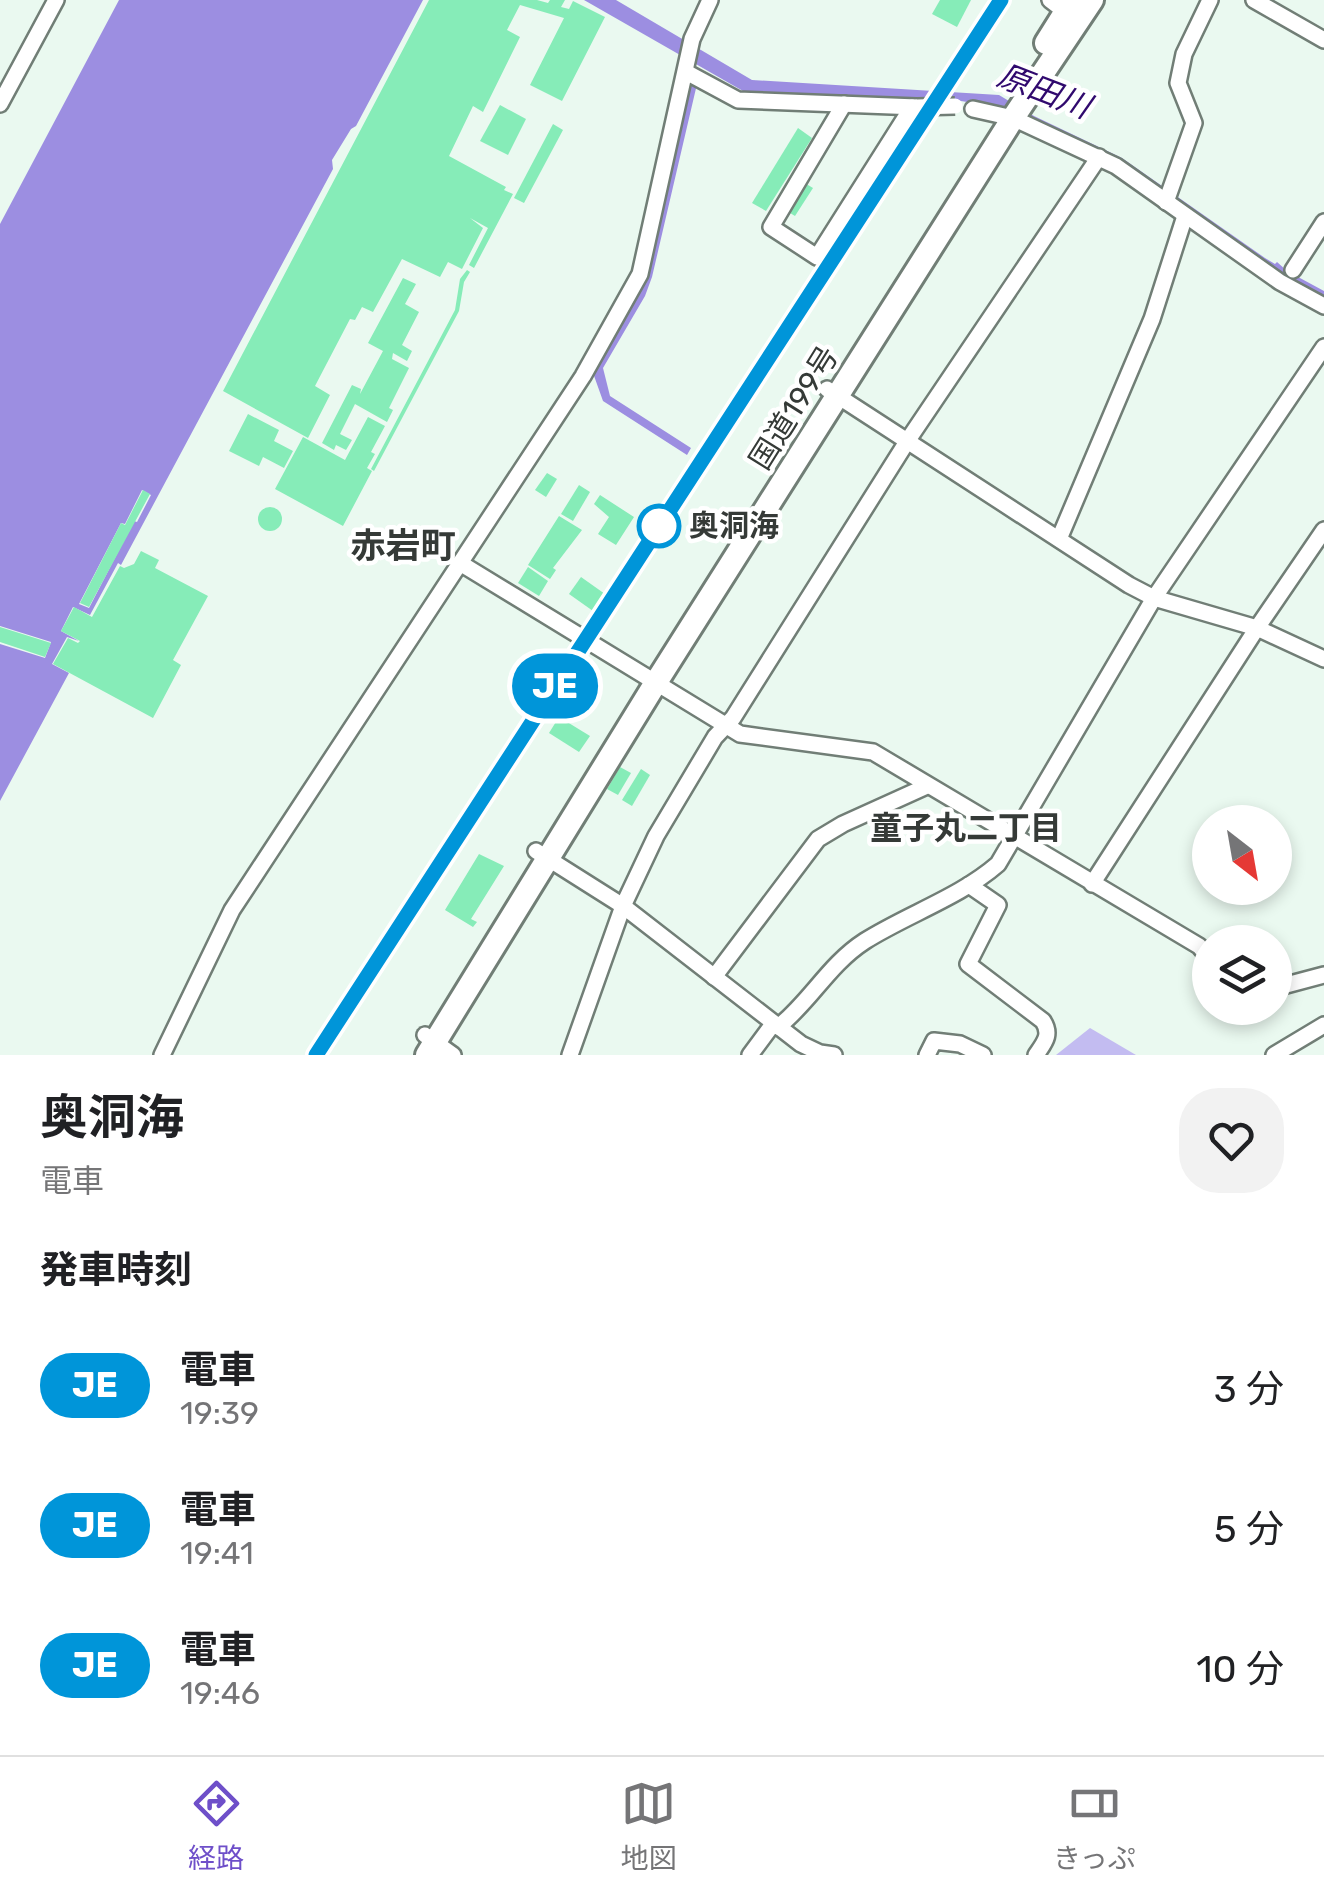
<!DOCTYPE html>
<html lang="ja">
<meta charset="utf-8">
<style>
body{margin:0;font-family:Rubik,"Noto Sans JP",sans-serif;background:#f2f2f2;color:#202124;height:100vh;display:flex;flex-direction:column;font-size:38px;white-space:nowrap}
*{box-sizing:border-box;margin:0}
p{font-size:32px;color:#757577}
.icon{flex:none;width:55px;height:55px;fill:none;stroke:currentColor;stroke-width:2;stroke-linecap:round;stroke-linejoin:round}
.map{position:relative;height:1055px;overflow:hidden}
.drawer{display:flex;flex-direction:column;background:#fff;flex:1}
.drawer>*{flex:none}
.badge{padding:0 20px;border-radius:32px;font-size:35px;line-height:65px}
.needle{width:65px;rotate:149deg}
.tools{position:absolute;left:1192px;top:805px;display:grid;gap:20px}
.tools a{display:grid;place-items:center;width:100px;height:100px;border-radius:50%;background:#fff;box-shadow:0 5px 15px #0003;font-size:50px}
.map>.badge{position:absolute;translate:-50% -50%;box-shadow:0 0 0 5px #fff}
h2{padding:0 40px;font-size:38px;line-height:90px}
.round{display:grid;place-items:center;flex:none;width:105px;height:105px;border-radius:40px;background:#f2f2f2}
.head{display:flex;align-items:center;justify-content:space-between;height:170px;padding:0 40px}
h1{font-size:48px;font-weight:700;line-height:75px}
ul{padding:0;list-style:none}
li{display:flex;align-items:center;gap:30px;height:140px;padding:0 40px}
li div{flex:1}
li b{display:block;font-size:38px}
li em{font-style:normal}
li .badge{min-width:110px;font-weight:700;text-align:center}
.tabs{display:flex;justify-content:space-around;align-items:center;height:140px;border-top:2px solid #e0e0e0;background:#fff;font-size:28px;color:#757577}
.tabs a{display:grid;justify-items:center;gap:5px}
.tabs .on{color:#6e4fc9}
.map>svg:first-child{display:block}
.green{fill:#c3bcf1}
.water{fill:#9c8ee1;fill-rule:evenodd}
.building{fill:#86ecb8}
.lines{fill:none;stroke-linecap:round;stroke-linejoin:round}
.minor-casing{stroke:#717e76;stroke-width:20}
.highway-casing{stroke:#717e76;stroke-width:28}
.minor{stroke:#fff;stroke-width:15}
.highway{stroke:#fff;stroke-width:22}
.rail{stroke:#7c8580;stroke-width:4}
.minor-bridge-casing{stroke:#717e76;stroke-width:20;stroke-linecap:butt}
.minor-bridge{stroke:#fff;stroke-width:15}
.line-casing{stroke:#fff;stroke-width:22}
.line{stroke:#0095d9;stroke-width:15}
.stop-dot{fill:#fff;stroke:#0095d9;stroke-width:5}
.labels{text-anchor:middle;dominant-baseline:central;stroke-width:9;stroke-linejoin:round;paint-order:stroke}
.street-label{font-size:30px;fill:#353a37;stroke:#fff}
.stop-label{font-size:30px;font-weight:bold;fill:#353a37;stroke:#fff;text-anchor:start}
.water-label{font-size:32px;font-style:italic;fill:#30096e;stroke:#fff}
.neighbourhood-label{font-size:32px;font-weight:bold;fill:#353a37;stroke:#fff}
.quarter-label{font-size:35px;font-weight:bold;fill:#353a37;stroke:#fff}
</style>
<div class="map">
<svg width="1324" height="1055" viewBox="0 0 1324 1055">
<rect width="100%" height="100%" fill="#eaf9f0"/>
<polygon class="green" points="1090,1028 1136,1055 1056,1055"/>
<g class="water">
<path d="M 119,0 L 423,0 L 356,126 L 351,129 L 332,160 L 333,169 L 121,565 L 118,563 L 90,615 L 73,607 L 61,631 L 79,641 L 67,637 L 52,664 L 69,673 L 0,801 L 0,644 L 45,658 L 51,642 L 0,626 L 0,224 ZM 142,490 L 151,495 L 137,522 L 134,521 L 89,608 L 79,604 L 121,523 L 125,524 Z"/>
<polygon points="584,0 616,0 752,80 999,95 1034,116 1122,158 1265,258 1275,264 1277,262 1287,271 1324,291 1324,301 1297,287 1119,164 991,106 955,100 743,91"/>
<polygon points="691,81 697,84 652,277 645,296 603,368 610,396 691,448 687,455 603,401 593,373 640,293 647,274"/>
</g>
<g class="building">
<polygon points="429,0 537,0 548,3 550,0 565,0 561,7 569,9 573,1 605,17 562,101 530,85 564,18 520,5 507,30 520,37 483,112 473,106 449,156 506,187 504,190 513,194 474,268 469,265 488,228 470,218 483,228 462,269 448,262 440,277 402,259 373,312 362,307 355,320 350,319 315,386 330,395 308,438 223,391"/>
<polygon points="940,0 971,0 957,27 932,14"/>
<polygon points="500,105 526,119 508,155 480,141"/>
<polygon points="553,124 563,130 524,203 514,198"/>
<polygon points="798,128 812,138 766,211 752,203"/>
<polygon points="803,182 813,188 795,216 785,210"/>
<polygon points="467,270 470,272 464,282 459,311 374,471 371,469 455,310 460,279"/>
<polygon points="403,278 416,284 405,304 419,312 402,345 412,351 407,361 393,353 392,359 409,368 389,408 393,410 387,422 355,404 340,434 352,440 346,450 336,445 334,450 322,443 352,385 361,389 360,394 383,351 368,343"/>
<polygon points="248,414 279,430 274,441 293,451 284,468 263,457 259,466 229,451"/>
<polygon points="368,417 385,426 371,452 375,454 367,468 372,471 343,526 275,489 303,437 345,460"/>
<polygon points="547,473 557,479 546,497 535,490"/>
<polygon points="579,485 590,492 573,521 561,514"/>
<polygon points="143,490 150,494 89,607 80,603 121,523 125,525"/>
<polygon points="600,495 634,517 616,545 598,534 609,517 594,504"/>
<circle cx="270" cy="519" r="12"/>
<polygon points="559,516 582,530 553,568 556,570 550,579 528,565"/>
<polygon points="141,551 159,560 155,568 208,596 173,660 181,665 153,718 53,664 68,638 78,643 80,641 61,631 74,607 92,617 120,566 124,568 134,564"/>
<polygon points="528,567 548,581 539,596 518,583"/>
<polygon points="581,577 605,594 593,611 569,594"/>
<polygon points="0,627 51,643 45,657 0,642"/>
<polygon points="559,717 590,736 579,752 549,733"/>
<polygon points="620,767 631,773 618,795 607,789"/>
<polygon points="641,769 650,775 632,806 622,800"/>
<polygon points="479,854 504,866 471,919 477,922 473,927 445,910"/>
</g>
<g class="lines">
<defs>
<g id="minor">
<polyline points="1050,0 1071,16"/>
<polyline points="1254,0 1324,40"/>
<polyline points="686,72 738,100 917,107"/>
<polyline points="0,104 56,0"/>
<polyline points="844,104 771,227 817,257 912,107"/>
<polyline points="973,109 1013,118 1116,166 1280,282 1324,306"/>
<polyline points="1166,202 1194,123 1178,83 1184,54 1210,0"/>
<polyline points="1293,270 1324,222"/>
<polyline points="827,389 1129,585 1154,598 1257,628 1324,659"/>
<polyline points="1059,539 1152,319 1185,216"/>
<polyline points="460,563 740,734 873,752 1199,946 1210,959"/>
<polyline points="536,851 623,906 801,1044 820,1053 834,1055"/>
<polyline points="1092,884 1257,628 1324,530"/>
<path d="M 969,885 L 998,905 L 968,964 L 1043,1021 C 1052,1035 1044,1043 1036,1055"/>
<polyline points="714,977 818,839 843,824 927,786"/>
<polyline points="1275,988 1324,975"/>
<path d="M 778,1027 C 811,1001 828,965 865,941 C 908,914 960,897 998,864 L 1154,598 L 1324,347"/>
<polyline points="425,1035 453,1055"/>
<polyline points="162,1055 232,910 583,376 640,274 692,39 710,0"/>
<polyline points="570,1055 623,906 656,836 715,737 733,718 908,440 1099,157"/>
<polyline points="750,1055 773,1024"/>
<polyline points="927,1055 934,1041 960,1044 983,1055"/>
<polyline points="1274,1055 1324,1025"/>
</g>
<g id="highway">
<polyline points="1046,43 1073,0"/>
<polyline points="427,1055 655,684 1013,118 1092,0"/>
</g>
</defs>
<use href="#minor" class="minor-casing"/>
<use href="#highway" class="highway-casing"/>
<use href="#minor" class="minor"/>
<use href="#highway" class="highway"/>
<polyline class="rail" points="316,1055 1001,0"/>
<defs>
<polyline id="minor-bridge" points="917,107 955,106"/>
</defs>
<use href="#minor-bridge" class="minor-bridge-casing"/>
<use href="#minor-bridge" class="minor-bridge"/>
</g>
<g class="lines">
<defs>
<polyline id="line" points="316,1055 1001,0"/>
</defs>
<use href="#line" class="line-casing"/>
<use href="#line" class="line"/>
</g>
<circle class="stop-dot" cx="659" cy="526" r="20"/>
<g class="labels">
<g class="street-label">
<text transform="translate(794 408) rotate(-58)">国道199号</text>
</g>
<g class="stop-label">
<text x="689" y="526">奥洞海</text>
</g>
<g class="water-label">
<text transform="translate(1044 91) rotate(21)">原田川</text>
</g>
<g class="neighbourhood-label">
<text x="966" y="828">童子丸二丁目</text>
</g>
<g class="quarter-label">
<text x="403" y="546">赤岩町</text>
</g>
</g>
</svg>
<div class="tools">
<a><svg class="needle" viewBox="-14 -14 28 28"><path d="M0-13l5 13h-10z" fill="#e53935"/><path d="M0 13l5-13h-10z" fill="#757577"/></svg></a>
<a><svg class="icon" aria-label="layers" viewBox="0 0 24 24"><path d="M12 4l9 5-9 5-9-5zM3 14l9 5 9-5"/></svg></a>
</div>
<b class="badge" style="left:555px;top:686px;background:#0095d9;color:#fff">JE</b>
</div>
<section class="drawer">
<div class="head"><div><h1>奥洞海</h1><p>電車</p></div><a class="round"><svg class="icon" aria-label="heart" viewBox="0 0 24 24"><path d="M12 20l-8-8c-3-5 5-10 8-4 3-6 11-1 8 4z"/></svg></a></div>
<h2>発車時刻</h2>
<ul>
<li><span class="badge" style="background:#0095d9;color:#fff">JE</span><div><b>電車</b><p>19:39</p></div><em>3 分</em></li>
<li><span class="badge" style="background:#0095d9;color:#fff">JE</span><div><b>電車</b><p>19:41</p></div><em>5 分</em></li>
<li><span class="badge" style="background:#0095d9;color:#fff">JE</span><div><b>電車</b><p>19:46</p></div><em>10 分</em></li>
</ul>
</section>
<nav class="tabs">
<a class="on"><svg class="icon" aria-label="directions" viewBox="0 0 24 24"><path d="M12 3l9 9-9 9-9-9zM9 14v-3h6M13 9l2 2-2 2"/></svg>経路</a>
<a><svg class="icon" aria-label="map" viewBox="0 0 24 24"><path d="M3 6l6-2 6 2 6-2v14l-6 2-6-2-6 2zM9 4v14M15 6v14"/></svg>地図</a>
<a><svg class="icon" aria-label="tickets" viewBox="0 0 24 24"><path d="M3 7h18v10H3zM15 7v10"/></svg>きっぷ</a>
</nav>
